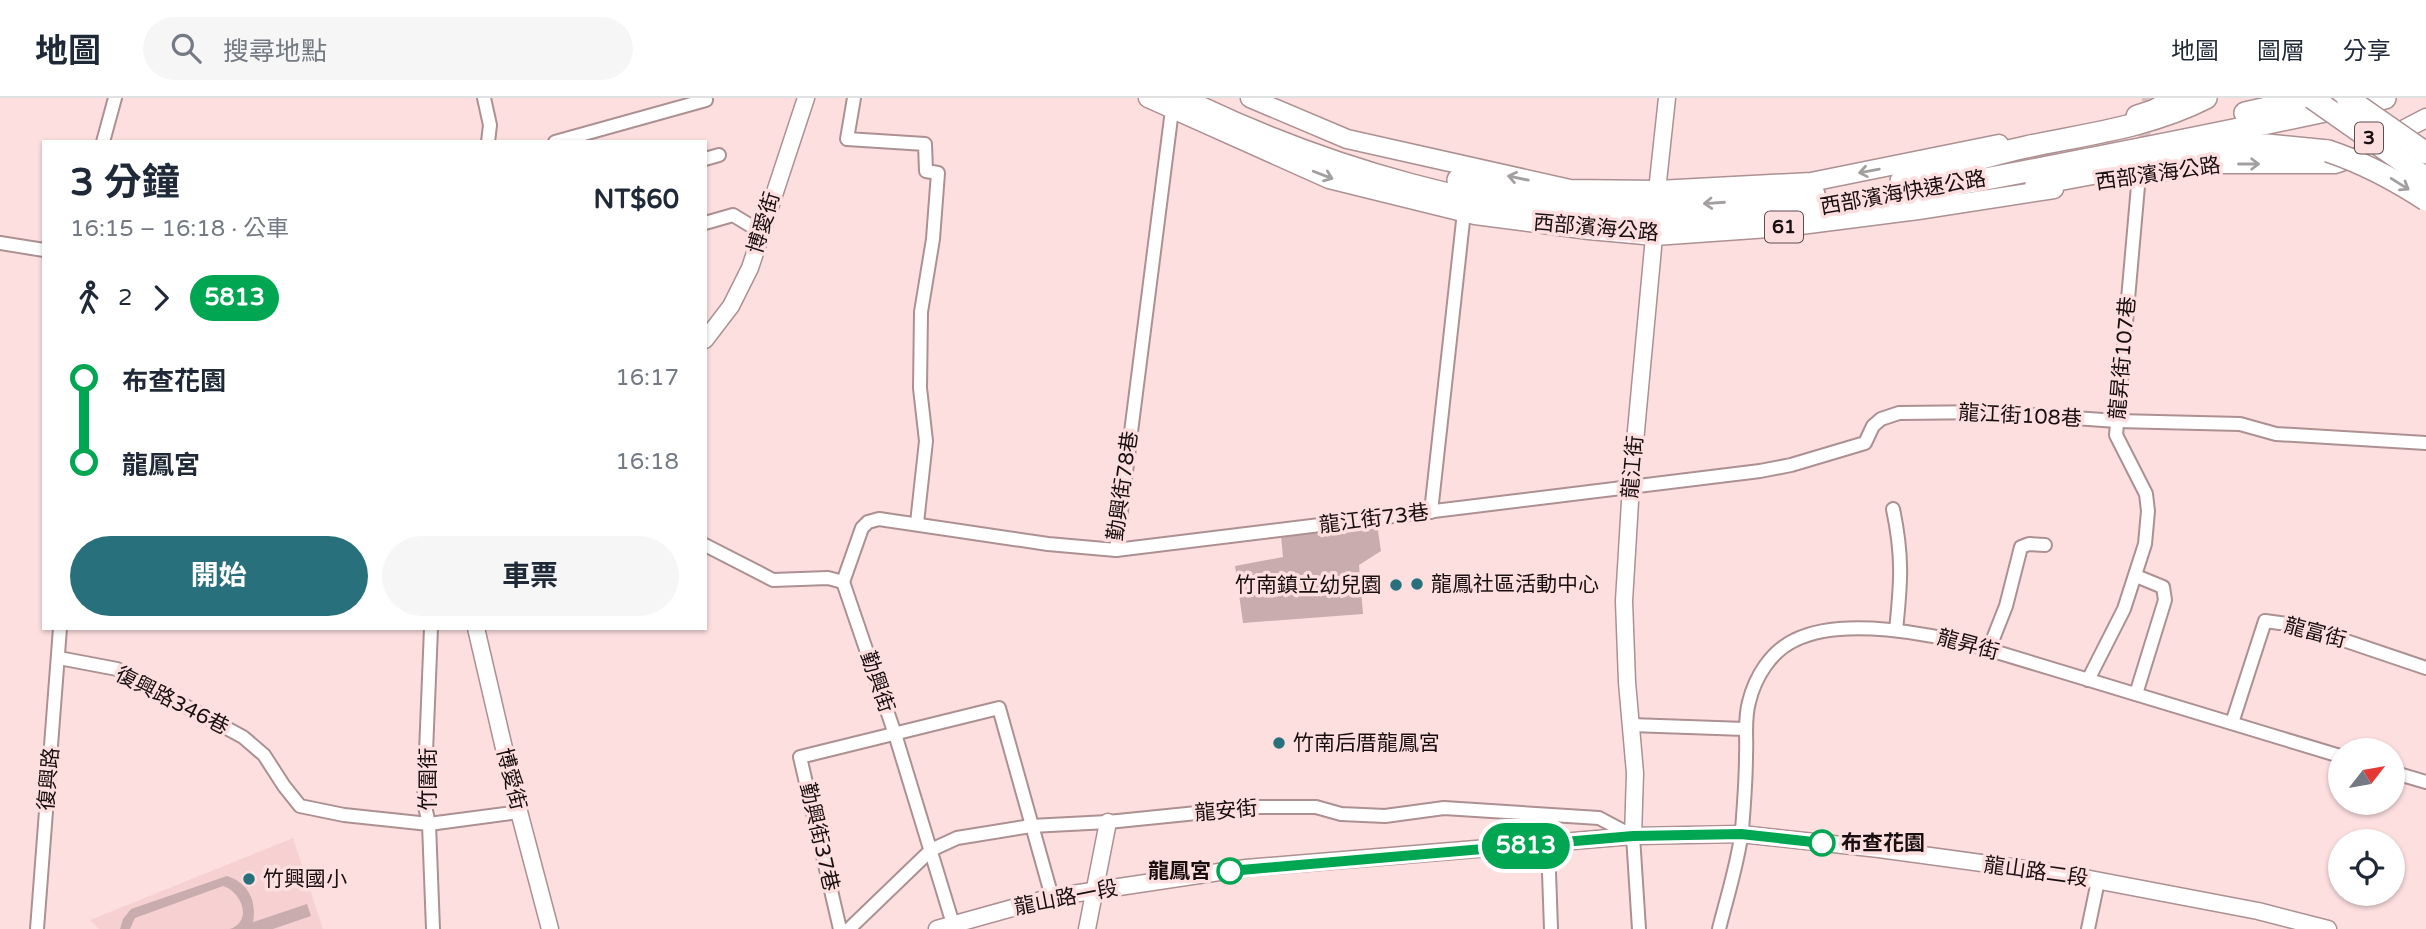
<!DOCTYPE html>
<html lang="zh-TW">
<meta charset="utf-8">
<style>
body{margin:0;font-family:"Varela Round","Noto Sans TC",sans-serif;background:#f6f6f7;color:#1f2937;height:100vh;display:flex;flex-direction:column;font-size:26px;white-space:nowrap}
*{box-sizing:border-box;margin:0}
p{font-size:23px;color:#747a83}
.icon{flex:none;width:38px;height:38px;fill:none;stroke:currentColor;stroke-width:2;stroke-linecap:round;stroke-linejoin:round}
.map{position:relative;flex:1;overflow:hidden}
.drawer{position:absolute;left:42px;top:42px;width:665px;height:490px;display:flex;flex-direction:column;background:#fff;border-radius:0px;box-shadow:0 2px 5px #0004}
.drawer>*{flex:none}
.badge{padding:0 14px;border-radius:23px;font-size:24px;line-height:46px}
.needle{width:46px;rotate:59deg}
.tools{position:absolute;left:2328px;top:640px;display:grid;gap:14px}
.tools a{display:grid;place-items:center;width:77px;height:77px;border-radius:50%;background:#fff;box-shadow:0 2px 5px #0004;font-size:35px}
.map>.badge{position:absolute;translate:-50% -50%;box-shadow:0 0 0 4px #fff}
.legs{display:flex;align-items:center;gap:10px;height:77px;padding:0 28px;font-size:23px}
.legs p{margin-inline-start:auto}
.head{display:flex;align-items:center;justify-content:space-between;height:119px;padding:0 28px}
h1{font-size:38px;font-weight:700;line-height:52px}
.action{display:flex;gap:14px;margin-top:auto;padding:14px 28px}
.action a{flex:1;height:80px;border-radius:42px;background:#28707c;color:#fff;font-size:28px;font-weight:700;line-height:80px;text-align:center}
.action a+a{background:#f6f6f7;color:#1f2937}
ul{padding:0 28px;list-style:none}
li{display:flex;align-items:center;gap:24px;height:84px;font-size:26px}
li i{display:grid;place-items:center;width:10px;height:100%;margin:0 9px;background:currentColor}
li i::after{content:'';width:18px;height:18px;margin:-9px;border:5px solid;border-radius:50%;background:#fff}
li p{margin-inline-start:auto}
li:first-child i{background:linear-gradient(#0000 50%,currentColor 0)}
li:last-child i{background:linear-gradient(currentColor 50%,#0000 0)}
header{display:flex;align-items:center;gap:42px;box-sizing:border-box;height:98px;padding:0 35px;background:#fff;border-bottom:2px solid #e0e1e3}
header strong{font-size:33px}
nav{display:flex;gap:38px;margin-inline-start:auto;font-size:24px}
.search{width:490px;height:63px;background:#f6f6f7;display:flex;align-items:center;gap:18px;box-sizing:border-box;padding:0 24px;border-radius:38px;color:#747a83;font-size:26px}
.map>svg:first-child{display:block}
.built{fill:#f7d0d2}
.green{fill:#c9adae}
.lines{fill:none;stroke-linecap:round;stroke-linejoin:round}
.street-tunnel{stroke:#dbc0c1;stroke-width:12;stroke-dasharray:12 6;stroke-linecap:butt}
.street-casing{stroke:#ac9092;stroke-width:16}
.secondary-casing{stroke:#ac9092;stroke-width:19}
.primary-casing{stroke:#ac9092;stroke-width:21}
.highway-casing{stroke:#ac9092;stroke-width:24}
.street{stroke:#fff;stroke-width:12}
.secondary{stroke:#fff;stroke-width:16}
.primary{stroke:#fff;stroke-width:18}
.highway{stroke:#fff;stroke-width:21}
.highway-bridge-casing{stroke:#ac9092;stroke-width:24;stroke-linecap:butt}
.highway-bridge{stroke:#fff;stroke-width:21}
.oneway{stroke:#a39f9f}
.line-1-casing{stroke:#fff;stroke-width:16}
.line-1{stroke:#00a651;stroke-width:10}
.poi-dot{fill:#28707c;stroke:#fddfe0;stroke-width:2.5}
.stop-1-dot{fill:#fff;stroke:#00a651;stroke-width:3.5}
.labels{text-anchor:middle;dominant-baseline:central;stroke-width:7;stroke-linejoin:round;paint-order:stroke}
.shield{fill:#fddfe0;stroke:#5d4d4e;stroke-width:2}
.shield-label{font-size:19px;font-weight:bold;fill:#190f10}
.street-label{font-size:21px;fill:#190f10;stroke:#fddfe0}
.poi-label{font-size:21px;fill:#190f10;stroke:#fddfe0;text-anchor:start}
.stop-label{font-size:21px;font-weight:bold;fill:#190f10;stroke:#fddfe0;text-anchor:start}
</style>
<header>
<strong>地圖</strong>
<div class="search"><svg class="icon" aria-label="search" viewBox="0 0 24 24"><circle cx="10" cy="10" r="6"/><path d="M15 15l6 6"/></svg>搜尋地點</div>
<nav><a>地圖</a><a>圖層</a><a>分享</a></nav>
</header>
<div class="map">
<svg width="2426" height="831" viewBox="0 0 2426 831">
<rect width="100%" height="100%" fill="#fddfe0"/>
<polygon class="built" points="293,740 323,831 99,831 90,822"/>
<g class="green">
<polygon points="1377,426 1381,453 1359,467 1363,516 1243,525 1235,468 1283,459 1281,438"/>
<path d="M 227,778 C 248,785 257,802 253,824 L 307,806 L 311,818 L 273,831 L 230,831 C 253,823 242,794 223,788 L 135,820 L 130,831 L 120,831 L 123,821 L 131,811 Z"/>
</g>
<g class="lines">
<polyline class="street-tunnel" points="2142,57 2148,0"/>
<defs>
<g id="street">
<polyline points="484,0 490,27 488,44"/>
<polyline points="854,0 847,41 925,46 926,73 938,75 933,141 921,214 920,290 926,343 917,425"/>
<polyline points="103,44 115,0"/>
<polyline points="555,44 706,2"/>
<polyline points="705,61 719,57"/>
<polyline points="705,125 733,117 761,134"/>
<polyline points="0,145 44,152"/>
<path d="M 1893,411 C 1903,458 1901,485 1896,532"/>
<polyline points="1431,414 1464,114"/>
<polyline points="705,447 773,482 828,480 843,484"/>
<polyline points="1116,452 1760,373 1791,367 1865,345 1873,328 1881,321 1899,315 1991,314 2117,323 2240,326 2276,336 2426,345"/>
<polyline points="2136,478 2163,489 2165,502 2136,596"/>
<polyline points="843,484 862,430 868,424 879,421 1048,446 1116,452 1172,12"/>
<polyline points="843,484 895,636 953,826"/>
<polyline points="431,530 424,704 429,726 433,831"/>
<polyline points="1989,551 2006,508 2021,449 2029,446 2045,447"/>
<polyline points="59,560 117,571 243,639 264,657 284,688 300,708 344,717 429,726 519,714"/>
<polyline points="2088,582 2124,511 2145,446 2148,413 2146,396 2116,337 2138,88"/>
<polyline points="2232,625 2265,523 2302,528 2426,570"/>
<polyline points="1631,627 1745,631"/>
<polyline points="2392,674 2426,684"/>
<polyline points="1547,717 1551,831"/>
<polyline points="37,831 60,530"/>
<polyline points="840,831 800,659 999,610 1052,799"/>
<polyline points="849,831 931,752 957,740 1031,728 1108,724 1256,709 1316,709 1341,716 1385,718 1444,710 1599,720 1633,738 1639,831"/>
<path d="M 1719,831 C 1727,799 1738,765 1742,732 C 1744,707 1746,682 1746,657 C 1747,639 1744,622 1749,604 C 1755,579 1771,553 1795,542 C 1843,518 1931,536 1980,549 L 2340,658"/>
<polyline points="2088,831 2098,783"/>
</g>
<g id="secondary">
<polyline points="1656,102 1667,0"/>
<polyline points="705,242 731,208 750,170 806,0"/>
<polyline points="476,530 517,706 550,831"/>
<polyline points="1633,738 1635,675 1627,584 1624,503 1631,387 1655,128"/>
<polyline points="937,831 1052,799 1246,770 1633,738 1741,736 1879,751 2069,777 2258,813 2328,831"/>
<polyline points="1087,831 1108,724"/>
</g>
<g id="primary">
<polyline points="1148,0 1329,81 1475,117 1589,132 1655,138 1785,129 1918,112 2054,91"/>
<polyline points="1250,0 1347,41 1570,91 1658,92 1811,84 1999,46"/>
<polyline points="2136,17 2154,11 2173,0"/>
<polyline points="2105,83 2209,66 2335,66 2368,55 2403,32 2426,20"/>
</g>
<g id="highway">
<path d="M 1181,0 C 1327,72 1489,117 1652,125 C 1674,127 1698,123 1720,121 C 1800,115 1880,101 1959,86 C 2102,59 2244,31 2385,0"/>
<polyline points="2245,15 2311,0"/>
<polyline points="1458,82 1583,105 1654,110 1814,96"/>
<path d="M 1901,83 C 1942,72 1984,58 2026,49 C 2087,36 2149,29 2206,0"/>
<polyline points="2036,86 2235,49 2267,47 2328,53"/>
</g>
</defs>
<use href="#street" class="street-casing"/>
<use href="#secondary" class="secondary-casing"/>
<use href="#primary" class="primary-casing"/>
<use href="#highway" class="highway-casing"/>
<use href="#street" class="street"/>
<use href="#secondary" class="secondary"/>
<use href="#primary" class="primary"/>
<use href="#highway" class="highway"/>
<defs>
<g id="highway-bridge">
<polyline points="2312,0 2426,80"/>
<polyline points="2347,0 2426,55"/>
<path d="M 2328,53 C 2364,65 2394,81 2426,102"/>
</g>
</defs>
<use href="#highway-bridge" class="highway-bridge-casing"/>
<use href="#highway-bridge" class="highway-bridge"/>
</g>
<defs><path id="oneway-shaft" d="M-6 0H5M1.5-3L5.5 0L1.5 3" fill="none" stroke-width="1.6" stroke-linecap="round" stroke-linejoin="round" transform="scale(1.75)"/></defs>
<g class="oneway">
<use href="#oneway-shaft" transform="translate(2249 66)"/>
<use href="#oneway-shaft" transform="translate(1869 73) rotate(170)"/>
<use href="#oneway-shaft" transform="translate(1323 77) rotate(21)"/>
<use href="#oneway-shaft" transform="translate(1518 80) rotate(-168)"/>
<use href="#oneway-shaft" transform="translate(2400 86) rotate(32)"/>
<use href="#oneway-shaft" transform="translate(1714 105) rotate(176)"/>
</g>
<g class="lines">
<defs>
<polyline id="line-1" points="1230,773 1633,738 1741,736 1822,745"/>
</defs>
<use href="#line-1" class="line-1-casing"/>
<use href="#line-1" class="line-1"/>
</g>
<g class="poi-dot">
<circle cx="1417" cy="486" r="7"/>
<circle cx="1396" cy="487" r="7"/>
<circle cx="1279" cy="645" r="7"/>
<circle cx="249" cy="781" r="7"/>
</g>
<g class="stop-1-dot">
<circle cx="1822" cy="745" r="12"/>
<circle cx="1230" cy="773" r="12"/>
</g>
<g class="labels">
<g class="shield">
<rect x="2355" y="24.5" width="28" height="31" rx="5"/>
<rect x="1765" y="113.5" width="38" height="31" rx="5"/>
</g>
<g class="shield-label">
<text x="2369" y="40">3</text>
<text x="1784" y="129">61</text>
</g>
<g class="street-label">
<text transform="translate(2158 76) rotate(-8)">西部濱海公路</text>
<text transform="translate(1903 95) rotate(-10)">西部濱海快速公路</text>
<text transform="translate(764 125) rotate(-73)">博愛街</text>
<text transform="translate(1596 130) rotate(5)">西部濱海公路</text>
<text transform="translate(2123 260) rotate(-85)">龍昇街107巷</text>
<text transform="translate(2020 318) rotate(3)">龍江街108巷</text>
<text transform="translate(1633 369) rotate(-85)">龍江街</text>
<text transform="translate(1123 388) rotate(-82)">勤興街78巷</text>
<text transform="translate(1374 421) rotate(-7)">龍江街73巷</text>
<text transform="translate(2315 535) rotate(15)">龍富街</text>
<text transform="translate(1968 547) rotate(15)">龍昇街</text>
<text transform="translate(877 584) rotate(71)">勤興街</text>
<text transform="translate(172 603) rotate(27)">復興路346巷</text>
<text transform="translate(49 681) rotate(-85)">復興路</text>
<text transform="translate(428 681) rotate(-90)">竹圍街</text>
<text transform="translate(511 681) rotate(76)">博愛街</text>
<text transform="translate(1226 713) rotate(-5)">龍安街</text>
<text transform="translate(819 739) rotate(77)">勤興街37巷</text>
<text transform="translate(2036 774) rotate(8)">龍山路二段</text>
<text transform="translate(1066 800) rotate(-11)">龍山路一段</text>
</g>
<g class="poi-label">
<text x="1431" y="486">龍鳳社區活動中心</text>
<text x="1382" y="487" text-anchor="end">竹南鎮立幼兒園</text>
<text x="1293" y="645">竹南后厝龍鳳宮</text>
<text x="263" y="781">竹興國小</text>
</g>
<g class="stop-label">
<text x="1841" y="745">布查花園</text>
<text x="1211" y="773" text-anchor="end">龍鳳宮</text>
</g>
</g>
</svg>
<div class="tools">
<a><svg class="needle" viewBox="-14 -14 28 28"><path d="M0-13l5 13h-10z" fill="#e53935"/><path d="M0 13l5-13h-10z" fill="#747a83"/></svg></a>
<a><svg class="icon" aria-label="locate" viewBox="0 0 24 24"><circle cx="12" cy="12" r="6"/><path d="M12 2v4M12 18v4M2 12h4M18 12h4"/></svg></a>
</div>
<b class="badge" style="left:1526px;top:748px;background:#00a651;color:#fff">5813</b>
<section class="drawer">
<div class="head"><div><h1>3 分鐘</h1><p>16:15 – 16:18 · 公車</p></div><b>NT$60</b></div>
<div class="legs"><svg class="icon" aria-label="walk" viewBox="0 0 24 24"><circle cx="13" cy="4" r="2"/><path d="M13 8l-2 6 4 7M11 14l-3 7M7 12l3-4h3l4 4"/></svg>2<svg class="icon" aria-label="forward" viewBox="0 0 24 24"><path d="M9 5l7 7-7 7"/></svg><b class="badge" style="background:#00a651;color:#fff">5813</b></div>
<ul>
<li><i style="color:#00a651"></i><b>布查花園</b><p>16:17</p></li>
<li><i style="color:#00a651"></i><b>龍鳳宮</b><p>16:18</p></li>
</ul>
<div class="action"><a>開始</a><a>車票</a></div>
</section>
</div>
